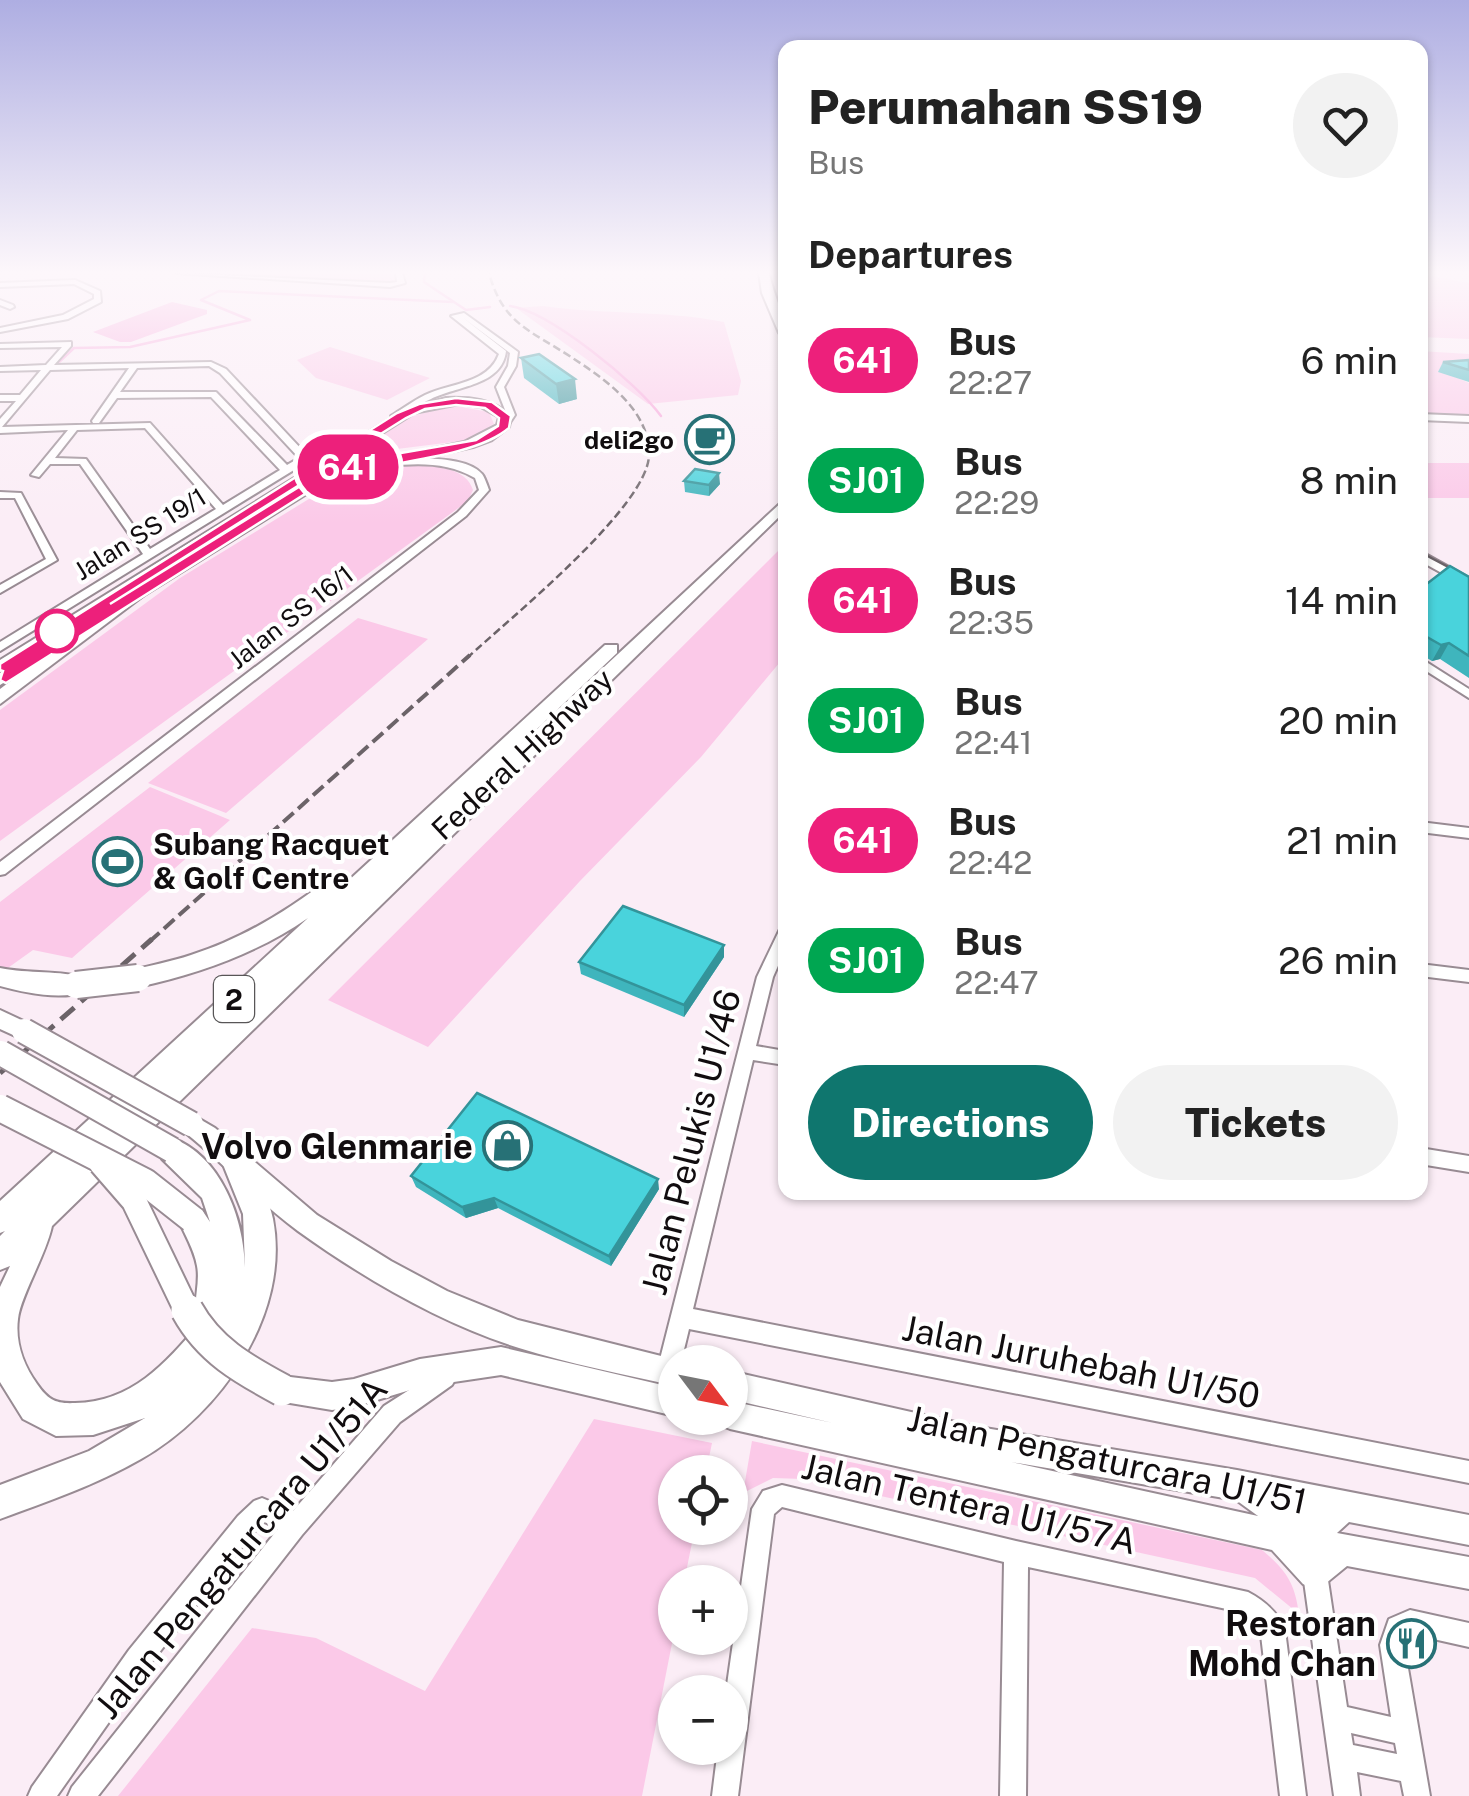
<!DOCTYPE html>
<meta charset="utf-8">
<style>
body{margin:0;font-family:"Public Sans",sans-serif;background:#f2f2f2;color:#222;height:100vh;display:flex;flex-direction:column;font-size:38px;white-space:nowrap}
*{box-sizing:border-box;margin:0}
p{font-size:32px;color:#767676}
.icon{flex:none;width:55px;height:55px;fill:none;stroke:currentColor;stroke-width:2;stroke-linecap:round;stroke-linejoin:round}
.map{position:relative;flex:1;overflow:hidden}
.panel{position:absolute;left:778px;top:40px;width:650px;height:1160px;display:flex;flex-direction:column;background:#fff;border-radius:20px;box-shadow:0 2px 8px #0004}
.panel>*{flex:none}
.badge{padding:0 20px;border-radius:32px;font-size:35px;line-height:65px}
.needle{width:65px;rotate:122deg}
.buttons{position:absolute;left:658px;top:1345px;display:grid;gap:20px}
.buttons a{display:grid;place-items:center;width:90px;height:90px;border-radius:50%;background:#fff;box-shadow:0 2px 8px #0004;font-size:50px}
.map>.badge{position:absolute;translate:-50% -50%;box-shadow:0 0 0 5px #fff}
h2{padding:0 30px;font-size:38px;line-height:90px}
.round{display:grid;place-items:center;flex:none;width:105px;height:105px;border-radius:52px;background:#f2f2f2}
.head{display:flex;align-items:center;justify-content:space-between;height:170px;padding:0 30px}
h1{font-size:48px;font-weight:800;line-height:75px}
.action{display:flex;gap:20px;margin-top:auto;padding:20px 30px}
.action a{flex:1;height:115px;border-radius:60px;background:#0f766e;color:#fff;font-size:40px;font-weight:800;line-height:115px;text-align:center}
.action a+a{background:#f2f2f2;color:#222}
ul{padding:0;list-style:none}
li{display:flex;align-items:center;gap:30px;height:120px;padding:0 30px}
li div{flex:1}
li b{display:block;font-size:38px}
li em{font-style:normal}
li .badge{min-width:110px;font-weight:700;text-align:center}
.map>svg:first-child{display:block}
.green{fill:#fbc9e8}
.water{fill:#f7a5da}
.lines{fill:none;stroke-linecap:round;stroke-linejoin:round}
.stream{stroke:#f7a5da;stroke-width:2.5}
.minor-casing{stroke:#988b93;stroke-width:4}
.major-casing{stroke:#988b93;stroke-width:4}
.highway-casing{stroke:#988b93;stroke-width:4}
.minor{fill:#fff;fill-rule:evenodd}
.major{fill:#fff;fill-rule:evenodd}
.highway{fill:#fff;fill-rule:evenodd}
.tram{stroke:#6b6368;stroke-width:2.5}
.rail-far2{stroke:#6b6368;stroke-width:2.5;stroke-dasharray:8 4;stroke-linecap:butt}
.rail-far1{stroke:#6b6368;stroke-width:4;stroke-dasharray:14 6;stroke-linecap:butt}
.rail{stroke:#6b6368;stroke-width:5;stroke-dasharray:18 9;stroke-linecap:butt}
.major-bridge-far1-casing{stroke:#988b93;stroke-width:28;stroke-linecap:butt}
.major-bridge-casing{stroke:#988b93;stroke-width:35;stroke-linecap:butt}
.highway-bridge-casing{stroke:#988b93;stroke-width:30;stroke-linecap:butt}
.major-bridge-far1{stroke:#fff;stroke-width:24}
.major-bridge{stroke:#fff;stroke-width:31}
.highway-bridge{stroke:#fff;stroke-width:26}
.wall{fill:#3fb5bd}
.shaded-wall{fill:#33949a}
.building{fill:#49d3dc;stroke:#33949a;stroke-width:2.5}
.line{fill:#ed207b;stroke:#fff;stroke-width:2.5;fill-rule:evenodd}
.stop-dot{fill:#fff;stroke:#ed207b;stroke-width:5}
.labels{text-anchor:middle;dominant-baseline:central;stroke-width:8;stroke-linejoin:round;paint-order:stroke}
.far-poi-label{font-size:25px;font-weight:bold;fill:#110d0f;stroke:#fff;text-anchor:end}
.far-street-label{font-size:25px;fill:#110d0f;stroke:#fff}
.shield{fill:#fff;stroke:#585657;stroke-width:2.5}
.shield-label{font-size:28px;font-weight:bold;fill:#110d0f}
.street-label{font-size:30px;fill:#110d0f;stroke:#fff}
.poi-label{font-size:30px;font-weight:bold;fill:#110d0f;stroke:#fff;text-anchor:start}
.near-street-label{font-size:35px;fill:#110d0f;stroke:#fff}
.near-poi-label{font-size:35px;font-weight:bold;fill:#110d0f;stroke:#fff;text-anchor:end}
</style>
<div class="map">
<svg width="1469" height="1796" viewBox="0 0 1469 1796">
<rect width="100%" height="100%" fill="#fbedf6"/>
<g class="green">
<polygon points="190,273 393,273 395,283 197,274"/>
<polygon points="1420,274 1469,283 1469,339 1420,337"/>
<path d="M 543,306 C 603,315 664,310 724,322 L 741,381 L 738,395 L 648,404 L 516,308 Z"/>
<polygon points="330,347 430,378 387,400 316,378 297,360"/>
<polygon points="1420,351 1469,354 1469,371 1446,373 1469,383 1469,415 1426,414 1420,407"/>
<polygon points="451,405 489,412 494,424 469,440 373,452 334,463 410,417"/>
<rect x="1420" y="463" width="49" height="35"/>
<path d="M 392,466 C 418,466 464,461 473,490 L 468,501 L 0,841 L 0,710 L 180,578 L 348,475 Z"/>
<polygon points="785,544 785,656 701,757 580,881 428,1047 328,1000"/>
<polygon points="358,618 428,639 226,813 148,783"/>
<polygon points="150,787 230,820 72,958 33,950 5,970 0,968 0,902"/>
<polygon points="594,1419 712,1443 706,1472 675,1472 675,1528 695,1528 684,1582 675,1582 675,1628 642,1796 118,1796 252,1628 316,1638 425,1691"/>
<path d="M 752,1441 L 1262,1550 C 1286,1570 1295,1583 1299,1614 L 1255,1578 L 803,1479 L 773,1478 L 743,1493 Z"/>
</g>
<polygon class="water" points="172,302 207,310 207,314 131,342 120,342 93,332"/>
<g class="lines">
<g class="stream">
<polyline points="425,273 424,282 466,310 490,307"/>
<path d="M 510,306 C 549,311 637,383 661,416"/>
<polyline points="57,364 74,348 130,347 250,320 201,300 219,291 453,302"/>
</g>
<defs>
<g id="minor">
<polygon points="176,273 390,283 397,282 396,273 402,273 405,283 390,287"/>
<polygon points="75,280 100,291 101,302 68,319 0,332 0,328 63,315 94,299 94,294 74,284 0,287 0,283"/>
<polygon points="0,300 13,305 14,307 10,309 0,305"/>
<path d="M 464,313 L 518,352 L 516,366 L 504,387 L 515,415 L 507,427 L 501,427 L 500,425 L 507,415 L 496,387 L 508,366 L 510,353 L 462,317 L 506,351 C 502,386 456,386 431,399 C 419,404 408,413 397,420 L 391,420 L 391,416 C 402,409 413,401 425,395 C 450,383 488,384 499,354 L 451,316 Z"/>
<path d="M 71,342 L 71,346 L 54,365 L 211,362 L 226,369 L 305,453 L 312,466 L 307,478 L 299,476 L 302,465 L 0,651 L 0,642 L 143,554 L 80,464 L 50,464 L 39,477 L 31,475 L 68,430 L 0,433 L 0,419 L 16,401 L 0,401 L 0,395 L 20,395 L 41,370 L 0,371 L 0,367 L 46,365 L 62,347 L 0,348 L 0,344 ZM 209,366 L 220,373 L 299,458 L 287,465 L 216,392 L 120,392 L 137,368 ZM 129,368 L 92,421 L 93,423 L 99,423 L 117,398 L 211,397 L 280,470 L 223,505 L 150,423 L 2,427 L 50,370 ZM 145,428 L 216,509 L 150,549 L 86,459 L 55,458 L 77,430 Z"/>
<polygon points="1420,414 1469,416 1469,422 1420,420"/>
<path d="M 423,458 C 440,459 470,460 482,474 C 484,476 488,487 489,490 L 466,516 L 5,874 L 0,875 L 0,862 L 458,512 L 479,490 L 475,478 C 448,462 418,463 388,466 L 383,463 L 388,460 Z"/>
<polygon points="0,492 21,493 57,560 0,593 0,585 46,559 15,498 0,498"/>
<polygon points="1420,658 1469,689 1469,698 1420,667"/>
<polygon points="1420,822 1469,828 1469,838 1420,832"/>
<polygon points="785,927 785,950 773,977 756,1046 785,1051 785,1065 753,1060 693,1309 1469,1461 1469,1483 689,1329 681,1362 675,1362 675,1379 668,1382 661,1378 657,1371 757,977 780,929"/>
<polygon points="1420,964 1469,970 1469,982 1420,976"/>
<polygon points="1420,1148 1469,1156 1469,1172 1420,1164"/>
<polygon points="445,1367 452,1371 456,1378 452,1385 400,1422 302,1535 98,1796 68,1796 72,1787 278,1529 265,1522 254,1532 147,1668 57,1796 28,1796 32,1787 129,1650 238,1516 254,1501 262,1498 293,1511 384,1406"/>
<path d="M 782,1485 L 1016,1541 L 1248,1592 C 1265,1601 1278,1612 1285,1630 L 1306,1796 L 1280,1796 L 1261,1635 L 1249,1620 L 1236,1611 L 1028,1567 L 1026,1796 L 1000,1796 L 1004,1562 L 782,1507 L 774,1514 L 738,1796 L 712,1796 L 718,1748 L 730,1748 L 730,1692 L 726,1692 L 752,1509 L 763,1491 Z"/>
<path d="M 1314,1555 L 1322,1559 L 1326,1567 L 1347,1707 L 1391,1717 L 1380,1645 L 1389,1619 L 1410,1610 L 1469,1623 L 1469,1647 L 1411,1634 L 1407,1636 L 1404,1645 L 1430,1796 L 1404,1796 L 1401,1781 L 1357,1772 L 1360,1796 L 1334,1796 L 1302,1567 L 1306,1559 ZM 1351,1733 L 1395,1743 L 1397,1754 L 1353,1745 Z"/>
</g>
<g id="major">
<path d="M 446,398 C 470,397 493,399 511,416 L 509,427 L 492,440 L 473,447 L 332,478 L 0,685 L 0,673 L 3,671 L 0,672 L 0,660 L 406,409 ZM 459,404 L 481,407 L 499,417 L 497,425 L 464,442 L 322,472 L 148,581 L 414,413 Z"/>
<polygon points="1420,551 1469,578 1469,588 1420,561"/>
<polygon points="0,1010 32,1025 35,1031 32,1037 24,1040 0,1029"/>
<path d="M 191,1114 L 215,1128 L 317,1215 L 391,1261 L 447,1291 L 518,1320 L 685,1362 L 675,1362 L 675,1386 C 623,1374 570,1364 519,1348 C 440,1323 365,1279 298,1231 C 257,1201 223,1162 183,1131 L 179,1124 L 183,1117 Z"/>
<polygon points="501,1347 675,1388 675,1416 501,1375 420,1387 354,1407 332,1410 272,1400 268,1390 272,1380 282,1376 332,1382 354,1379 420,1359"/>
<path d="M 730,1371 L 973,1426 L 1237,1470 L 1469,1515 L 1469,1545 L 1349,1522 L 1337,1533 L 1469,1557 L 1469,1589 L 1347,1566 L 1325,1584 L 1314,1589 L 1303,1584 L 1272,1550 L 730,1429 L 720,1425 L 717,1418 L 730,1418 L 730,1401 L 833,1423 L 730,1399 ZM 1011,1462 L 1236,1500 L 1258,1516 Z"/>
</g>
<g id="highway">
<path d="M 759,273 L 769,273 C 773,295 785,314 785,336 L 779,333 L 762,293 Z"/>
<path d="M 785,499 L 785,511 L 52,1226 C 46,1255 20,1297 18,1319 C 15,1343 24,1366 37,1384 C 48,1400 56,1404 75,1403 C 132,1402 165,1364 200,1323 C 190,1307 201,1286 197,1266 C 194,1249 185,1235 178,1219 L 182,1210 L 192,1206 L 202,1210 L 210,1222 L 202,1198 L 162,1159 L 158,1150 L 162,1141 L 172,1138 C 221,1156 244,1219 245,1267 L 243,1214 L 220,1157 L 224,1148 L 234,1145 L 244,1148 C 254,1171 268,1195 273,1219 C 291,1314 220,1414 141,1459 C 96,1485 48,1501 0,1519 L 0,1485 L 89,1451 L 145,1418 L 93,1435 L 56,1436 L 23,1419 L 0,1382 L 0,1287 L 10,1266 L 0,1270 L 0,1236 L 5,1231 L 0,1233 L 0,1201 L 308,918 C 256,954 198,974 138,987 L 129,985 L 126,978 L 129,971 C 150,965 171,962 191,955 C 242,939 287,911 329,879 L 337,877 L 347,882 L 605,645 L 617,645 L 617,653 L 520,745 Z"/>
<polygon points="137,587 143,588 143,596 0,704 0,689"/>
<path d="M 0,968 C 28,974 61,970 85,978 L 88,985 L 85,992 C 59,1000 26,993 0,986 Z"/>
</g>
</defs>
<use href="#minor" class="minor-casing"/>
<use href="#major" class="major-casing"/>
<use href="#highway" class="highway-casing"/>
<use href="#minor" class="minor"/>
<use href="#major" class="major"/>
<use href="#highway" class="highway"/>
<polyline class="tram" points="1420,552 1469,578"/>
<path class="rail-far2" d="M 467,658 C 508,620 648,507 649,455 C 650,410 605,379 571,357 C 530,330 503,324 489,273"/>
<polyline class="rail-far1" points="149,942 470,655"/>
<polyline class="rail" points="0,1073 152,939"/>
<defs>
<g id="major-bridge-far1">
<polyline points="24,1031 191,1124"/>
<polyline points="1,1053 172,1150"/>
<polyline points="101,1163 134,1201 188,1313"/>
</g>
<path id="major-bridge" d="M 187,1310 C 209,1350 243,1369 282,1390"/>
<g id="highway-bridge">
<polyline points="76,985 138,978"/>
<polyline points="0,1108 145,1182 192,1219"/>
</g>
</defs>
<use href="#major-bridge-far1" class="major-bridge-far1-casing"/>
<use href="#major-bridge" class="major-bridge-casing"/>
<use href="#highway-bridge" class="highway-bridge-casing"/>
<use href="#major-bridge-far1" class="major-bridge-far1"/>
<use href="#major-bridge" class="major-bridge"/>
<use href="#highway-bridge" class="highway-bridge"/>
</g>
<g class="wall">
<polygon points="521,358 577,399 559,404 524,378"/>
<polygon points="1469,360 1469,382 1438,372 1443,362"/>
<polygon points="684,481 720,484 709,496 685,492"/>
<polygon points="1469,577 1469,678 1440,659 1432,661 1420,654 1420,589"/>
<polygon points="724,945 724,957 684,1017 581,974 579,962"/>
<polygon points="411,1176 659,1189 611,1266 498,1208 466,1218 416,1187"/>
</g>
<g class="shaded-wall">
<polygon points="575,379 577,399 559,404 556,384"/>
<polygon points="719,473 720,484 709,496 709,485"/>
<polygon points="1449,643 1440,659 1432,661 1441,645"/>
<polygon points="724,945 724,957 684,1017 684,1005"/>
<polygon points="658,1179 659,1189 611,1266 609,1256"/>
<polygon points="494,1198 498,1208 466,1218 462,1207"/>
</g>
<g class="building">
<polygon points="539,354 575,379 556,384 521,358"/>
<polygon points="1469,360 1469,370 1443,362"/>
<polygon points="695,469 719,473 709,485 684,481"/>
<polygon points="1450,566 1469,577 1469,656 1449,643 1441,645 1420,633 1420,589"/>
<polygon points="623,906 724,945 684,1005 579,962"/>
<polygon points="477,1093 658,1179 609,1256 494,1198 462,1207 411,1176"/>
</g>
<linearGradient id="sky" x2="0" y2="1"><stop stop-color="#aeaee2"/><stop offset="0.52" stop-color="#fdf7fb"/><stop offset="1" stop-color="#fdf7fb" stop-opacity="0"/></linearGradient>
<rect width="1469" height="524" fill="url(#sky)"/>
<path class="line" d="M 456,398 L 492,402 L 511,416 L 509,428 C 473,459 381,462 332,477 L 6,683 L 0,680 L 3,671 L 0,670 L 0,664 L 397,413 L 419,404 ZM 456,405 L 485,408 L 499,418 L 498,426 L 476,440 L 366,459 L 323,472 L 110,604 L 406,418 L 425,409 Z"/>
<defs>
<symbol id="cafe-ring" viewBox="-11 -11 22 22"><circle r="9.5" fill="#fff" stroke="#277176" stroke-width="1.5"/><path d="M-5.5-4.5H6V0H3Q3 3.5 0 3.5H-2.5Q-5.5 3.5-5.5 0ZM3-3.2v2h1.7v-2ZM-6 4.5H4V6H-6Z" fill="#277176"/></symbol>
<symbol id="stadium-ring" viewBox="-11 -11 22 22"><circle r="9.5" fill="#fff" stroke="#277176" stroke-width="1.5"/><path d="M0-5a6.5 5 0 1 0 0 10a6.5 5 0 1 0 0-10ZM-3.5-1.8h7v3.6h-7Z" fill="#277176"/></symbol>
<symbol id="shop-ring" viewBox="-11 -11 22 22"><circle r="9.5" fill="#fff" stroke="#277176" stroke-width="1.5"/><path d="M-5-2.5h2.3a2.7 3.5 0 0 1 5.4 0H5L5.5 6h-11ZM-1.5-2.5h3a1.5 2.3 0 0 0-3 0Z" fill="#277176"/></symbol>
<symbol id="restaurant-ring" viewBox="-11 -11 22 22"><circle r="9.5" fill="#fff" stroke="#277176" stroke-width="1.5"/><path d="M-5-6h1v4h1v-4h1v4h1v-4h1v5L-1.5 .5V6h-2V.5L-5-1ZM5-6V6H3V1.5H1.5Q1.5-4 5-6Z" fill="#277176"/></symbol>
</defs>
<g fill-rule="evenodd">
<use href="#cafe-ring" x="682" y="412" width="55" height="55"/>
<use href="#stadium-ring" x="90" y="834" width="55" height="55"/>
<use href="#shop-ring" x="480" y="1118" width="55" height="55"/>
<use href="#restaurant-ring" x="1384" y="1616" width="55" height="55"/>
</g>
<circle class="stop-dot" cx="57" cy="631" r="20"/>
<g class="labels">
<g class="far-poi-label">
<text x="674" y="440">deli2go</text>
</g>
<g class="far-street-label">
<text transform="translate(140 534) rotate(-32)">Jalan SS 19/1</text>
<text transform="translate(291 617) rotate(-38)">Jalan SS 16/1</text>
</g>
<rect class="shield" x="214" y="976" width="40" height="46" rx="8"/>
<g class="shield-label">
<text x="234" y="999">2</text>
</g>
<g class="street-label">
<text transform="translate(522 754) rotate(-43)">Federal Highway</text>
</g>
<g class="poi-label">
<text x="153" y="844">Subang Racquet<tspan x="153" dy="34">&amp; Golf Centre</tspan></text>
</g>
<g class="near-street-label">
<text transform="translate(691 1142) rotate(-76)">Jalan Pelukis U1/46</text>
<text transform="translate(1081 1362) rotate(11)">Jalan Juruhebah U1/50</text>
<text transform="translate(1107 1460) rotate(12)">Jalan Pengaturcara U1/51</text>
<text transform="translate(969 1504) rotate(13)">Jalan Tentera U1/57A</text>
<text transform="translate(241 1548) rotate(-50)">Jalan Pengaturcara U1/51A</text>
</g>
<g class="near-poi-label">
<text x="473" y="1146">Volvo Glenmarie</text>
<text x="1376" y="1623">Restoran<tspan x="1376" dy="40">Mohd Chan</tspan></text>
</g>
</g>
</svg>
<div class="buttons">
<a><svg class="needle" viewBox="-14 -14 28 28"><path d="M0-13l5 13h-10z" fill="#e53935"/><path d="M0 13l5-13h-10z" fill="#767676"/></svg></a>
<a><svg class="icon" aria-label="locate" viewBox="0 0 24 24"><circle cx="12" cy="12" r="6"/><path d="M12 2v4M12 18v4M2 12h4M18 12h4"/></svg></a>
<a>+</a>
<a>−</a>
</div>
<b class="badge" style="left:348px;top:467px;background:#ed207b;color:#fff">641</b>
<section class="panel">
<div class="head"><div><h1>Perumahan SS19</h1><p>Bus</p></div><a class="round"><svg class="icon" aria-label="heart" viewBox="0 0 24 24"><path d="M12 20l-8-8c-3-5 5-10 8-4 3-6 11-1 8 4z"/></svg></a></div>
<h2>Departures</h2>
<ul>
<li><span class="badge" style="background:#ed207b;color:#fff">641</span><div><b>Bus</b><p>22:27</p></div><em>6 min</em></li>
<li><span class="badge" style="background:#00a651;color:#fff">SJ01</span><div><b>Bus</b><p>22:29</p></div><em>8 min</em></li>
<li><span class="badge" style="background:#ed207b;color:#fff">641</span><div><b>Bus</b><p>22:35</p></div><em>14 min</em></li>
<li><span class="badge" style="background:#00a651;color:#fff">SJ01</span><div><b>Bus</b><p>22:41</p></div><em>20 min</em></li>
<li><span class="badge" style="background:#ed207b;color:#fff">641</span><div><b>Bus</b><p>22:42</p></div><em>21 min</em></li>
<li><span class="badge" style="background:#00a651;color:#fff">SJ01</span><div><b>Bus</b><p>22:47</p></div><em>26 min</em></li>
</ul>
<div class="action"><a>Directions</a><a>Tickets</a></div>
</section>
</div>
